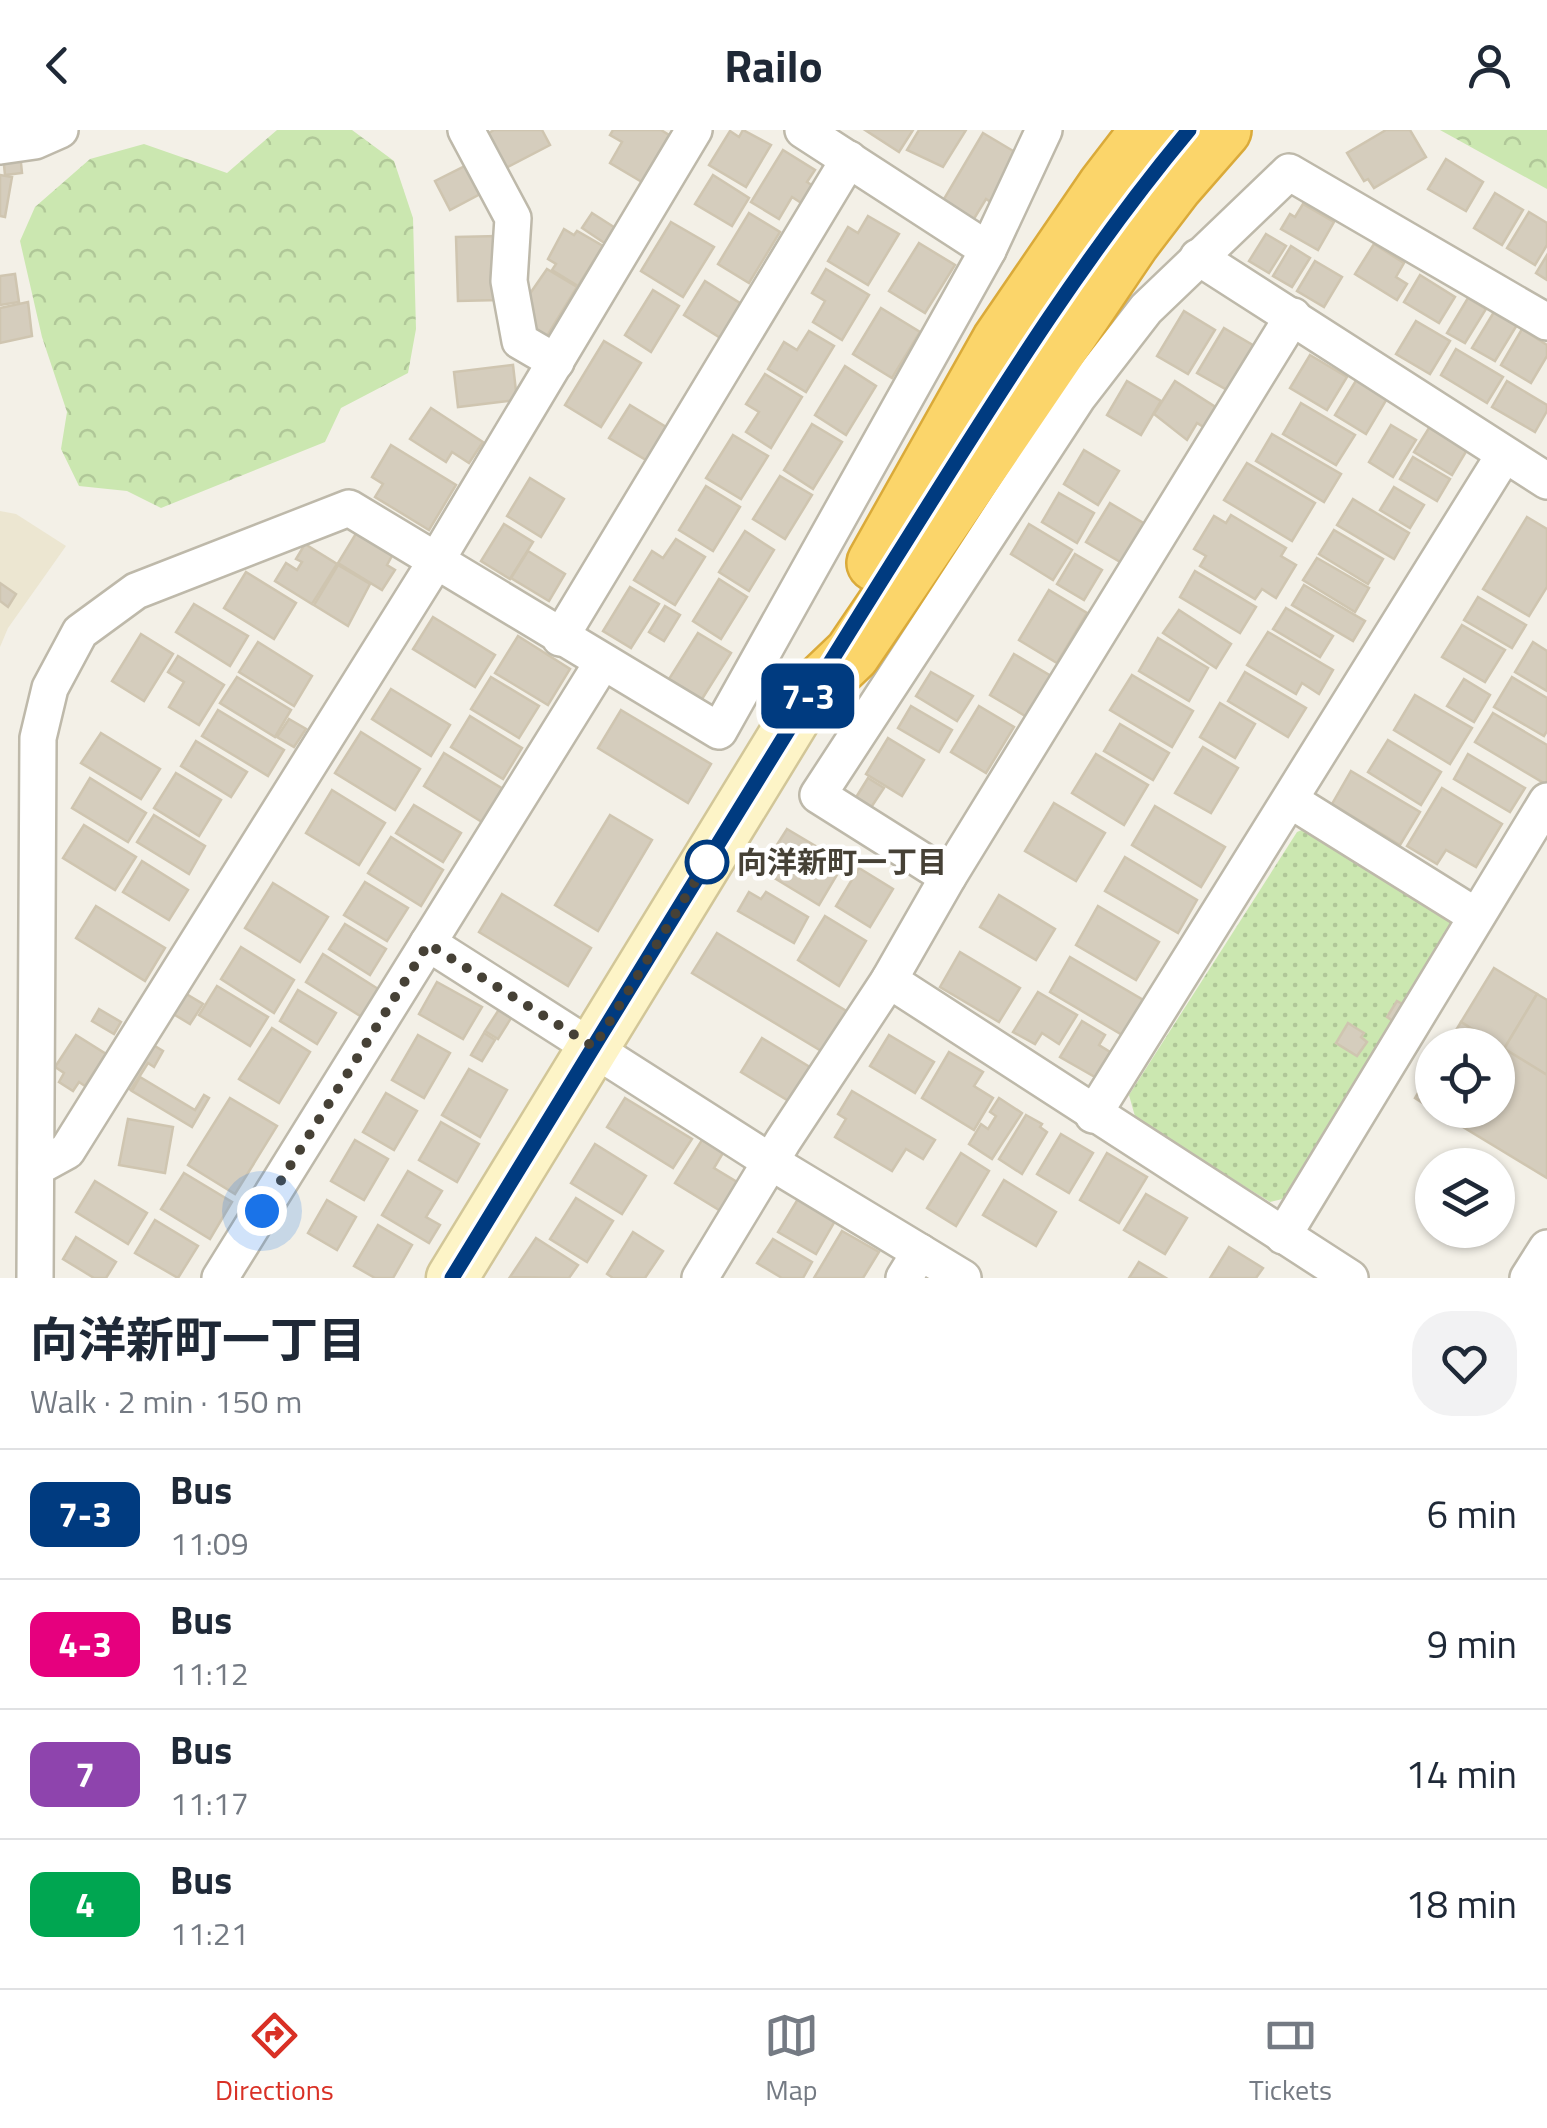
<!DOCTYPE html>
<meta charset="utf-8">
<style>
body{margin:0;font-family:"Titillium Web","Noto Sans JP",sans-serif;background:#f2f2f3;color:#1f2937;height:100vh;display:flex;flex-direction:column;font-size:38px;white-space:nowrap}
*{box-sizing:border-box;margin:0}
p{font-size:32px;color:#747a83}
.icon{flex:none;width:55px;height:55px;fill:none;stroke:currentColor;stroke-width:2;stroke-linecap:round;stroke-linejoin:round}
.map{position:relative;height:1148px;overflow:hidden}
.sheet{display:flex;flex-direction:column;background:#fff;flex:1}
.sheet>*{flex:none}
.badge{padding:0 20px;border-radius:15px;font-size:35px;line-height:65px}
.fabs{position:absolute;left:1415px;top:898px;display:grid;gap:20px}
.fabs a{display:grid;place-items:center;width:100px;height:100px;border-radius:50%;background:#fff;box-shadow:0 2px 8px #0004;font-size:50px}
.you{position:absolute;width:50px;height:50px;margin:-25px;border:8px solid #fff;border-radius:50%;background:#1a73e8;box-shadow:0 0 0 15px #1a73e833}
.map>.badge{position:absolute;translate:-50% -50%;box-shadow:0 0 0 5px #fff}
.round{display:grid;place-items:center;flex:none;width:105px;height:105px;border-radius:40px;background:#f2f2f3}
.headline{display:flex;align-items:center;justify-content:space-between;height:170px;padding:0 30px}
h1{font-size:48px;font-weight:700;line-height:75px}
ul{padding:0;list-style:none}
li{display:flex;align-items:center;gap:30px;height:130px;padding:0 30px;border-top:2px solid #e0e1e3}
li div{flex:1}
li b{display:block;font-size:38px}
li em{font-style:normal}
li .badge{min-width:110px;font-weight:700;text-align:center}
header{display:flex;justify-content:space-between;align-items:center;height:130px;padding:0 30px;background:#fff;font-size:45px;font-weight:700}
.menu{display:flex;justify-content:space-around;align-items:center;height:140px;border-top:2px solid #e0e1e3;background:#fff;font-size:28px;color:#747a83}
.menu a{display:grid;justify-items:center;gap:5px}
.menu .selected{color:#d93025}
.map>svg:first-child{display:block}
.education{fill:#ece6d1}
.forest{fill:url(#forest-crowns)}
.park{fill:url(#park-dots)}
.building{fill:#d5cdbd;stroke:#cfc5b0;stroke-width:2.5}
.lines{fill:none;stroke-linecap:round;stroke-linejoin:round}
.street-casing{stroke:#beb9aa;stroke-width:40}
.secondary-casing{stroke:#d2c698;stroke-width:55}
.highway-casing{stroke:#daaa3a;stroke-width:60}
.street{stroke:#fff;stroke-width:35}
.secondary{stroke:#fdf4c7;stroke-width:50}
.highway{stroke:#fbd56a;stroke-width:55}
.line-casing{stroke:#fff;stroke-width:22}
.line{stroke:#003b80;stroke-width:15}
.walk{stroke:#464136;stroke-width:10;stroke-dasharray:0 18}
.stop-dot{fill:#fff;stroke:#003b80;stroke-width:5}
.labels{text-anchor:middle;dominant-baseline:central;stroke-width:9;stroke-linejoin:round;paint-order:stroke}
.stop-label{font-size:30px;font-weight:bold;fill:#464136;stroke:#fff;text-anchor:start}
</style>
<header><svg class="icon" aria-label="back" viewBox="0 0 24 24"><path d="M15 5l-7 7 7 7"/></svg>Railo<svg class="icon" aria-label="person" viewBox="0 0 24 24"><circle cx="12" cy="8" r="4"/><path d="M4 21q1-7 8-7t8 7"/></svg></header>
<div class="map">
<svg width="1547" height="1148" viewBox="0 0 1547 1148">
<defs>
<pattern id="forest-crowns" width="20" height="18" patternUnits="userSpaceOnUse" patternTransform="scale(2.5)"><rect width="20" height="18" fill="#cbe7b0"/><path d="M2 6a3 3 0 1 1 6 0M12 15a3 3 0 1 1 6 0" fill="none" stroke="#b0c798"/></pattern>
<pattern id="park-dots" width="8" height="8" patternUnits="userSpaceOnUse" patternTransform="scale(2.5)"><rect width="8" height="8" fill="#cbe7b0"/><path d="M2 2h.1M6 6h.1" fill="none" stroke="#b0c798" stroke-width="1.8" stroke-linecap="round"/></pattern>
</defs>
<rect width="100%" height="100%" fill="#f3f0e7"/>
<polygon class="education" points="0,381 16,384 66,416 8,498 0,517"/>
<g class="forest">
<polygon points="277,0 352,0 394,31 413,88 416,199 408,243 341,278 325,312 161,378 127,361 79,356 61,319 67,282 42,207 20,111 35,77 90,29 144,14 227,43"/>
<polygon points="1440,0 1547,0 1547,59"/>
</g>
<polygon class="park" points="1311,696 1455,784 1458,801 1295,1066 1270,1072 1136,990 1129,965 1297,702"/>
<g class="building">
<polygon points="494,0 542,0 550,15 502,40 484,6"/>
<polygon points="613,0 661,0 669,5 642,52 610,33 622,12 610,5"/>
<polygon points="743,0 771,15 746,57 709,35 730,1 739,7"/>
<polygon points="865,0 913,0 899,22"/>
<polygon points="919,0 966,0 943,37 907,20"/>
<polygon points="1386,0 1410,0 1426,27 1374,58 1368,49 1364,51 1347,23"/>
<polygon points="983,3 1025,28 997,76 986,69 972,92 941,74"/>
<polygon points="783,20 815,40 807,52 816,58 812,80 792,67 779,89 751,72"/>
<polygon points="20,23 22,43 5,45 3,25"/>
<polygon points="1446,29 1483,52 1466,81 1428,59"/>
<polygon points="469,34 484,62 450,80 435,51"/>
<polygon points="0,45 12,47 5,87 0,86"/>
<polygon points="713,45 749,68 732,96 695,74"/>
<polygon points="1495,63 1523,80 1502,115 1474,98"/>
<polygon points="1303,74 1334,92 1318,120 1281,99 1290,84 1295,87"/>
<polygon points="1529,82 1547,93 1547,115 1535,135 1507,118"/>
<polygon points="592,83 617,99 606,114 582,98"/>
<polygon points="749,83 780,102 749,153 718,134"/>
<polygon points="868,86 899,104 868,155 828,131 848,97 858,103"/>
<polygon points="671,92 714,117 683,167 641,141"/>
<polygon points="564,99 574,105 577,101 603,116 578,156 552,140 556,134 548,129"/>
<polygon points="1266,104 1286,116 1269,143 1249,131"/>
<polygon points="498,106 500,170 458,171 456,107"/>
<polygon points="919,113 955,135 925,183 889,161"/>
<polygon points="1374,114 1404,133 1396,147 1407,154 1397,170 1355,144"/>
<polygon points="1291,116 1310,128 1292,157 1273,146"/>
<polygon points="1547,125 1547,150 1536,143"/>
<polygon points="1315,131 1342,147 1324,177 1297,161"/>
<polygon points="547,139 577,157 547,206 525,192 520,178"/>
<polygon points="826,139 869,165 842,210 813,192 825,171 812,163"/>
<polygon points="15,144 19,172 0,175 0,146"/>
<polygon points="1420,145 1455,167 1439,193 1404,172"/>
<polygon points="705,151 743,175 722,209 684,185"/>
<polygon points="653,160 679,176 651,222 625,205"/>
<polygon points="1468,168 1486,179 1465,213 1447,203"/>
<polygon points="28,172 32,206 0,213 0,178"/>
<polygon points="881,178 920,202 892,248 853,224"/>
<polygon points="1184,181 1215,200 1188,244 1157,226"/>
<polygon points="1494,182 1517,195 1495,231 1472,218"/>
<polygon points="1416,191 1450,211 1430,244 1396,224"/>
<polygon points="1224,198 1256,217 1229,261 1197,243"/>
<polygon points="1522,199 1547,215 1547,226 1531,253 1501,235"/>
<polygon points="809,201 834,216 806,262 768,239 784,212 797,220"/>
<polygon points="604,211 641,233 601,297 565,275"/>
<polygon points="1456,219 1503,247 1487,273 1441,245"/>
<polygon points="1310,225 1347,247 1327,280 1290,258"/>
<polygon points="513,235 517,270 458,277 454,242"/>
<polygon points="845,236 876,256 846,305 815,285"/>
<polygon points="765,244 802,267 771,318 746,302 759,282 746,274"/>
<polygon points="1357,249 1388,267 1366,304 1335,285"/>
<polygon points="1127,251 1161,271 1141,305 1107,285"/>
<polygon points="1175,251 1217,278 1205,298 1197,293 1187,310 1154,284"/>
<polygon points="1507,251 1547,275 1547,281 1535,302 1492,277"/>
<polygon points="1301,273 1355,305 1336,335 1283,304"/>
<polygon points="630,275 671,300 651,333 609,308"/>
<polygon points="431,278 483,312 469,333 452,322 446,332 410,309"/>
<polygon points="812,294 842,312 813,359 784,340"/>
<polygon points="1391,295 1416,310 1393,347 1369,332"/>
<polygon points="1429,298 1467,320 1452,345 1414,322"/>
<polygon points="1272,304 1341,344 1324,372 1256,331"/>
<polygon points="733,305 768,326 741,369 706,348"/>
<polygon points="391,315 456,355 429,400 375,367 383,354 372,347"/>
<polygon points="1084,320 1119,341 1098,375 1064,354"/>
<polygon points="1413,327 1450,349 1437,371 1400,349"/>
<polygon points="1247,333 1315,373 1292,411 1224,370"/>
<polygon points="780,346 812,365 785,409 753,389"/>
<polygon points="530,348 564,369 541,407 507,386"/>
<polygon points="706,356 740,377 713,421 679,400"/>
<polygon points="1394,357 1424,375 1410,398 1380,380"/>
<polygon points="1059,363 1094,383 1077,413 1042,392"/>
<polygon points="1353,369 1409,403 1394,429 1337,395"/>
<polygon points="1110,373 1145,394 1122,433 1086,412"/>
<polygon points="1231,385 1286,418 1281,426 1296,435 1276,468 1262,459 1255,469 1200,436 1206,426 1194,419 1214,386 1226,393"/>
<polygon points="1527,387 1547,399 1547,457 1529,486 1483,459"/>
<polygon points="504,394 533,412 510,449 481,431"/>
<polygon points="1029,394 1072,420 1053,450 1011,424"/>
<polygon points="1334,400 1383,429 1368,454 1319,424"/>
<polygon points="745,401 774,420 749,461 719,442"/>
<polygon points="357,402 393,424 387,435 395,440 382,460 338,433"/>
<polygon points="676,409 705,427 675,475 634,450 652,421 663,428"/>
<polygon points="305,414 337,434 312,474 275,451 286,433 297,440 302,432 296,429"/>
<polygon points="528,421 565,444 549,471 511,448"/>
<polygon points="1075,424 1102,440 1084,470 1057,454"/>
<polygon points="1317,428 1369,458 1355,482 1303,450"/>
<polygon points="338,435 370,454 348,496 314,475"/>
<polygon points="1195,441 1256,477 1240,503 1180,467"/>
<polygon points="246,442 296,473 274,509 224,478"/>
<polygon points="719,449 747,467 721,509 693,491"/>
<polygon points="0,453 16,464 8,477 0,471"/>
<polygon points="1304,455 1365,491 1353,511 1292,475"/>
<polygon points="630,457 659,474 631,518 603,501"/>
<polygon points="1049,460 1087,483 1057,533 1019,510"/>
<polygon points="1478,467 1526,495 1512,518 1464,490"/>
<polygon points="194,474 248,506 230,536 176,502"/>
<polygon points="665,476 680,485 664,511 649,502"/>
<polygon points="1286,478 1333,506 1320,527 1273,499"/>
<polygon points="1179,480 1231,514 1216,538 1163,503"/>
<polygon points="433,487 495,525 475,557 413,519"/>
<polygon points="1462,495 1505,520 1485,552 1442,527"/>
<polygon points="1268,502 1333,540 1319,564 1302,553 1296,564 1247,535"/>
<polygon points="698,503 731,523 702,569 669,549"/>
<polygon points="141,504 173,524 144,571 112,551"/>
<polygon points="518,506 570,539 548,575 495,543"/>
<polygon points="1158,508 1208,538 1189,571 1139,541"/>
<polygon points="258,512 312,546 294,576 239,542"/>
<polygon points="1533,512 1547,521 1547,561 1515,542"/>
<polygon points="1014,524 1051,546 1027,587 990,565"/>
<polygon points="178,526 224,555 199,595 169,577 184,552 168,542"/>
<polygon points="931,542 973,566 957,591 916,566"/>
<polygon points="1245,542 1306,578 1288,607 1228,571"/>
<polygon points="1132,545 1193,581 1172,617 1110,580"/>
<polygon points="237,547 291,580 275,607 220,573"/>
<polygon points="491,547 539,576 519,608 471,579"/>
<polygon points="1512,547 1547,568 1547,601 1544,606 1494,577"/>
<polygon points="1464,549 1490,565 1474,592 1447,576"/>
<polygon points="391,559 450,595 431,626 372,589"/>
<polygon points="1415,565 1472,598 1450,634 1394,600"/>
<polygon points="1220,573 1255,594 1235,628 1200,607"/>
<polygon points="911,576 952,600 939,622 898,598"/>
<polygon points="979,576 1014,597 986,643 951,622"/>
<polygon points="218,580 284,620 268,646 202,606"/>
<polygon points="621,580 711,634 688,673 598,618"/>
<polygon points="1493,583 1547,615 1547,655 1475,612"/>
<polygon points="470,586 522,618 503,649 451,617"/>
<polygon points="289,589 306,599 294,617 277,607"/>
<polygon points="1120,594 1169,623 1153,650 1104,621"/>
<polygon points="361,602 420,639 395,680 335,643"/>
<polygon points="101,603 160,639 141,669 81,633"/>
<polygon points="888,608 924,630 902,666 866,644"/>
<polygon points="1388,610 1441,642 1421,675 1368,642"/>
<polygon points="196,611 247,642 231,667 181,636"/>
<polygon points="1203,617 1238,638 1211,683 1175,663"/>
<polygon points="444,623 503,659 482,692 424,656"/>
<polygon points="1096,624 1148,655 1124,695 1072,663"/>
<polygon points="1468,624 1525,658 1510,682 1454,649"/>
<polygon points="1351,641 1420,682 1400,715 1332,674"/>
<polygon points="176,643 221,670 199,706 154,678"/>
<polygon points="90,648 146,683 128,712 72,678"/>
<polygon points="868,648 884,658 870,679 855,669"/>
<polygon points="1442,658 1502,694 1476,737 1446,720 1437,734 1407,716"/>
<polygon points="332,660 385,693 359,735 306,703"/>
<polygon points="1054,673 1105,703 1076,751 1025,721"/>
<polygon points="414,675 461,703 443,732 396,703"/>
<polygon points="1155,676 1225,717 1201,757 1132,715"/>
<polygon points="154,685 205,716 189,744 137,712"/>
<polygon points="610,685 652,710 598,801 555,775"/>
<polygon points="84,695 136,727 115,760 63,728"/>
<polygon points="787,699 844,733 819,775 761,740"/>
<polygon points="391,707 443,740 421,776 368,743"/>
<polygon points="1125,727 1197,770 1178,803 1105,761"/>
<polygon points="142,731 188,760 169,790 123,762"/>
<polygon points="859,738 893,759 870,797 836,776"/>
<polygon points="365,752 408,778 387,811 344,785"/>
<polygon points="273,753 328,787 300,832 245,798"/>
<polygon points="749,762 761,769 766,762 808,787 794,813 738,781"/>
<polygon points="502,764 591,818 568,856 479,802"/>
<polygon points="999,765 1055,799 1036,830 980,797"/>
<polygon points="96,776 165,818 145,851 76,808"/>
<polygon points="1098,776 1159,812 1136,850 1076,815"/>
<polygon points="825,786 866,811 839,856 798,830"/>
<polygon points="345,794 386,819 370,845 329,819"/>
<polygon points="717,803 848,882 823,922 692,843"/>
<polygon points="241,817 294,850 274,883 221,849"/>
<polygon points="960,822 1020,858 999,892 940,857"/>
<polygon points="323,824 383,862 365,889 306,852"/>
<polygon points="1070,827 1145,871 1124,906 1050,862"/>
<polygon points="1494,838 1537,864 1504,919 1461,892"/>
<polygon points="437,852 482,877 463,909 419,884"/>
<polygon points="217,856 268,887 250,916 199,885"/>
<polygon points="298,860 336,883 317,914 280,891"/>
<polygon points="183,862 203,874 190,894 170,882"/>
<polygon points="1038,862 1077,885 1059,914 1042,903 1035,914 1013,902"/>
<polygon points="1537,864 1547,870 1547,945 1504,919"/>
<polygon points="1397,871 1408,877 1397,894 1387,887"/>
<polygon points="500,878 513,885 498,909 485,901"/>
<polygon points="99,879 121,892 114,904 92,891"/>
<polygon points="1082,891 1105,905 1099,915 1110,922 1095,947 1060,927"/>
<polygon points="1461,892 1547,945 1547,1048 1435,980 1498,980 1498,915 1447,915"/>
<polygon points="1348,893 1364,903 1361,907 1367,912 1357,926 1336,913"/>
<polygon points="272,898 310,922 279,973 239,949"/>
<polygon points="484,903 495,910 482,931 471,925"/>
<polygon points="76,905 106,924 85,956 79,952 73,961 59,952 64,943 55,937"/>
<polygon points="418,905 450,923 424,968 392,950"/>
<polygon points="889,905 934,932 915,963 870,936"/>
<polygon points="762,908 813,939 792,973 741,942"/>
<polygon points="150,913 163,921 154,937 148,933 131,960 123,955"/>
<polygon points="949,922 983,942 974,956 993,968 974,1000 922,968"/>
<polygon points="469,939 507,960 480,1007 442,985"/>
<polygon points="1432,939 1432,979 1415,968"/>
<polygon points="140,947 195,980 204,965 209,968 192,997 132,961"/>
<polygon points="852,961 935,1010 923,1029 906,1019 892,1041 835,1007 846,989 838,984"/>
<polygon points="386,963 417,981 394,1020 363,1002"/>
<polygon points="230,968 277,996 235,1064 188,1035"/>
<polygon points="625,968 692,1009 673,1038 607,997"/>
<polygon points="999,968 1022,983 992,1029 969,1014 981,994 988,999 996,986 990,982"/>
<polygon points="1026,985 1042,994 1040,997 1047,1002 1022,1044 999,1029"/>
<polygon points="128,989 173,997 165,1043 119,1035"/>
<polygon points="441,992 479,1014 457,1052 419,1030"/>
<polygon points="1061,1004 1093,1023 1069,1063 1037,1044"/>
<polygon points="355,1010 388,1029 364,1070 331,1051"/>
<polygon points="702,1010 723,1023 714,1038 742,1055 724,1083 675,1053"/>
<polygon points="595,1014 646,1046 622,1084 571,1053"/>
<polygon points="961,1023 989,1041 956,1096 927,1078"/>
<polygon points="1107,1023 1147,1047 1119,1093 1080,1070"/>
<polygon points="408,1041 442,1061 426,1087 440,1095 429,1113 382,1085"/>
<polygon points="184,1043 232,1072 210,1109 161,1079"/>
<polygon points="1004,1050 1056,1082 1036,1116 983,1085"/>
<polygon points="95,1051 147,1083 128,1114 76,1082"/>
<polygon points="1146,1064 1187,1088 1165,1124 1124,1100"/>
<polygon points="576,1068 613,1091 587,1132 550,1109"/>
<polygon points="798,1069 835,1091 816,1124 778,1102"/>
<polygon points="327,1070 356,1087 337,1120 308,1103"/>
<polygon points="155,1090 198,1116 178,1148 135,1123"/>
<polygon points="378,1095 412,1115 393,1148 375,1148 354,1136"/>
<polygon points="842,1101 879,1122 863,1148 814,1148"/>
<polygon points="633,1102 663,1121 645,1148 613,1148 607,1144"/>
<polygon points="76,1107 116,1132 106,1148 94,1148 63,1129"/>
<polygon points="536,1108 578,1135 569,1148 510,1147"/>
<polygon points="773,1109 812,1132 803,1148 782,1148 757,1133"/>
<polygon points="1229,1117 1263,1138 1256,1148 1210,1148"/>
<polygon points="1139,1132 1166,1148 1129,1148"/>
</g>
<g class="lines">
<defs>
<g id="street">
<polyline points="466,0 513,88 509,151 520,211 556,232"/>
<polyline points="803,0 988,120"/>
<polyline points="0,16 35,11 60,0"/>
<polyline points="1198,127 1547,351"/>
<polyline points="560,508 849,29"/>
<polyline points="1290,670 1476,786"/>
<polyline points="948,747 818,665 1078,267 1146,179 1289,42 1547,192"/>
<polyline points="428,813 771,1032 963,1148"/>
<polyline points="889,850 1350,1148"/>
<polyline points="1093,985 1504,325"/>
<polyline points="36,1038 67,1021 436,431 694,0"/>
<polyline points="1283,1106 1547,671"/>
<polyline points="35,1148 38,608 50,558 80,502 136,461 349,378 719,601 988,120 1044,0"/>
<polyline points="220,1148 602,533"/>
<polyline points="700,1148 783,1011 889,850 948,747 1293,186"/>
<polyline points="904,1148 920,1122"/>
<polyline points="1528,1148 1547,1118"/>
</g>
<polyline id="secondary" points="452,1148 809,565"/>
<g id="highway">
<polyline points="875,433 1000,211 1106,56 1149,0"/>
<polyline points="809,565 852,524 1132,111 1174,56 1223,0"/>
</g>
</defs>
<use href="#street" class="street-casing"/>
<use href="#secondary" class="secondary-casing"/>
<use href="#highway" class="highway-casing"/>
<use href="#street" class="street"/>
<use href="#secondary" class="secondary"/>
<use href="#highway" class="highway"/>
</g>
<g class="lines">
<defs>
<path id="line" d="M 452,1148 C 598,910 743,671 891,435 C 985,286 1076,135 1189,0"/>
</defs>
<use href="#line" class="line-casing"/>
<use href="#line" class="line"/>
<polyline class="walk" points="262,1081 428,814 594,917 707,732"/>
</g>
<circle class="stop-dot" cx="707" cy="732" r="20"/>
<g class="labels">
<g class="stop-label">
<text x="737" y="732">向洋新町一丁目</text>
</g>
</g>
</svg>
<div class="fabs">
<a><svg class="icon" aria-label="locate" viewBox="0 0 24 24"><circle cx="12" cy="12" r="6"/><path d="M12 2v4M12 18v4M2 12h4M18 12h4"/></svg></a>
<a><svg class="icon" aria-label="layers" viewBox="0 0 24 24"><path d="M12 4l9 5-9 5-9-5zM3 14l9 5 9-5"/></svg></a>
</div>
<div class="you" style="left:262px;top:1081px"></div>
<b class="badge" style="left:808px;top:566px;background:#003b80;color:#fff">7-3</b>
</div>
<section class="sheet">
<div class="headline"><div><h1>向洋新町一丁目</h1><p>Walk · 2 min · 150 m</p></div><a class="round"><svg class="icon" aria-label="heart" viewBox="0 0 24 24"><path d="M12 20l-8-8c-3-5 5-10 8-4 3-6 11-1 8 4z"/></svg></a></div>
<ul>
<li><span class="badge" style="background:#003b80;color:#fff">7-3</span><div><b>Bus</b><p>11:09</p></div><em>6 min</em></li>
<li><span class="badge" style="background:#e6007e;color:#fff">4-3</span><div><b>Bus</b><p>11:12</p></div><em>9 min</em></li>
<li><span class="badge" style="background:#8e44ad;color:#fff">7</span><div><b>Bus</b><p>11:17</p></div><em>14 min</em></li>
<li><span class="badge" style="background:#00a651;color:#fff">4</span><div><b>Bus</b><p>11:21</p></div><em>18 min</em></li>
</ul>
</section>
<nav class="menu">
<a class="selected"><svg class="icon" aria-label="directions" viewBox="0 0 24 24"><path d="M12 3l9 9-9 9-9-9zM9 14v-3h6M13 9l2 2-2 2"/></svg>Directions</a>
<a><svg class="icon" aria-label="map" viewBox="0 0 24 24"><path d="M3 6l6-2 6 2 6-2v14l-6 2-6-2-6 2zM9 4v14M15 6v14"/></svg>Map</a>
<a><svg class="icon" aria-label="tickets" viewBox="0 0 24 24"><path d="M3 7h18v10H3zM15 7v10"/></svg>Tickets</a>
</nav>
